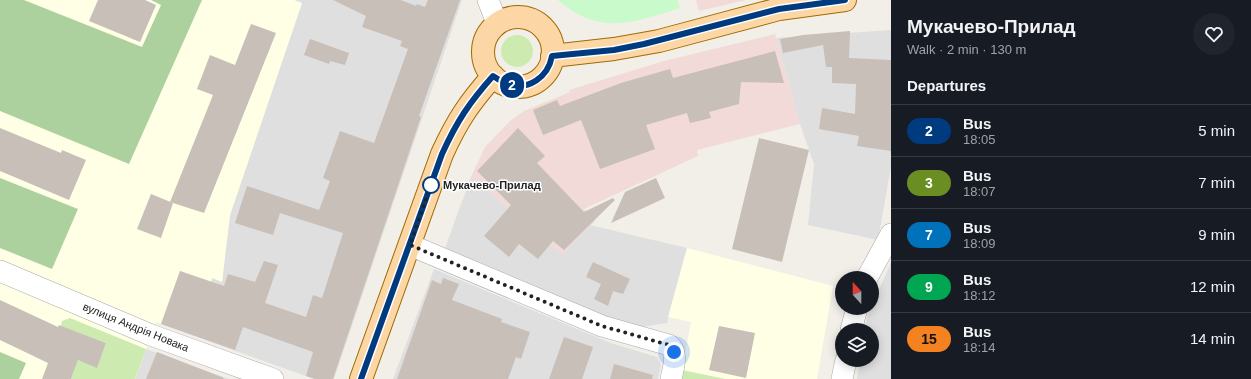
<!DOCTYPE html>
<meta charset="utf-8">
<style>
body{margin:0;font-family:Arial,sans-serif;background:#20242c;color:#f1f3f6;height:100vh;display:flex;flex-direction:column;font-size:15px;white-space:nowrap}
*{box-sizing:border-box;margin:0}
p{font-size:13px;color:#9ea1a6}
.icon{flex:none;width:22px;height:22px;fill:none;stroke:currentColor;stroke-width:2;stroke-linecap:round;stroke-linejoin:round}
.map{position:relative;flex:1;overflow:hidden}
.sheet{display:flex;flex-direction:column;background:#171b24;width:360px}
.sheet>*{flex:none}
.badge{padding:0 8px;border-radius:13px;font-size:14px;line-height:26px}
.needle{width:26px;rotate:339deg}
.buttons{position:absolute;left:835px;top:271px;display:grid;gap:8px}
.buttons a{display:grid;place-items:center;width:44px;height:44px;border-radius:50%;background:#171b24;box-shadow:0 2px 10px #0003;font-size:20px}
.you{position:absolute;width:20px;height:20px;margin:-10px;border:3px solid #fff;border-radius:50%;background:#1a73e8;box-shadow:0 0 0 6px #1a73e833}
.map>.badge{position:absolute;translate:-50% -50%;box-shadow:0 0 0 2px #fff}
h2{padding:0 16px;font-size:15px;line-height:36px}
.round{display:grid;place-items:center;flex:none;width:42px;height:42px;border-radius:21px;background:#20242c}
.headline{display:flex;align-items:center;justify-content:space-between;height:68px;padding:0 16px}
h1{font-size:19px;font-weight:600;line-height:30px}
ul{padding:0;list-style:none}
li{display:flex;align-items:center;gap:12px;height:52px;padding:0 16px;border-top:1px solid #363941}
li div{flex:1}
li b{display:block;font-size:15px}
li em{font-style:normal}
li .badge{min-width:44px;font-weight:700;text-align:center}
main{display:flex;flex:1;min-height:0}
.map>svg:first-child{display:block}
.residential{fill:#e0dfdf}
.commercial{fill:#f2dad9}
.education{fill:#ffffe5}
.grass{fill:#cdebb0}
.forest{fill:#add19e}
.park{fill:#c8facc}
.building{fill:#c7bfb8}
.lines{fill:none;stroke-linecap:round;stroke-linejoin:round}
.minor-casing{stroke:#a9a9a9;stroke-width:22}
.major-casing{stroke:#a06b00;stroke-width:24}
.minor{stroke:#fff;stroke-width:21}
.major{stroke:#fcd6a4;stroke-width:22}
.line-casing{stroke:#fff;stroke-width:9}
.line{stroke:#003b80;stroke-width:6}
.walk{stroke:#222;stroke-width:4;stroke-dasharray:0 7.2}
.stop-dot{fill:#fff;stroke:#003b80;stroke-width:2}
.labels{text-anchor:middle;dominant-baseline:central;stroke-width:3;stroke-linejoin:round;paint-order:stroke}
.stop-label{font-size:11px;font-weight:bold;fill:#222;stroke:#fff;text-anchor:start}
.street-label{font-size:11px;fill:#222;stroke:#fff}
</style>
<main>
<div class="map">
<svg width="891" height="379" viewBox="0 0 891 379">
<rect width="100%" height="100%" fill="#f2efe9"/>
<g class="residential">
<polygon points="294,0 462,0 334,379 314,379 161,324 180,271 211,282 212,277 222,281 230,215 302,3"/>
<polygon points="891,30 891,167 878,240 808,225 814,164 800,124 776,38"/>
<polygon points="471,177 562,253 590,225 687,248 667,323 641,327 612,322 445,248"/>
<polygon points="891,263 891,379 857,379 860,360 872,360 872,330 865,330 868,314"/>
<polygon points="434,269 611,343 657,357 661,364 658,379 393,379"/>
<polygon points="146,349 229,379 135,379"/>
</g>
<g class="commercial">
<polygon points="696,0 746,0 699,11"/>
<polygon points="775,34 800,124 697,150 698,156 584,209 595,221 562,254 471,177 485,147 510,121 524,111 570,92 569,90 664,61"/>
</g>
<g class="education">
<polygon points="0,0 98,0 90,21 140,42 156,5 145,0 294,0 302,3 230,215 222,282 212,278 211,282 180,271 161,324 156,322 135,379 0,379"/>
<polygon points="687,248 833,286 817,379 725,379 682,370 691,322 668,317"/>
</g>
<g class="grass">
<circle cx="517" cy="51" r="16"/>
<polygon points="70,318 146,349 135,379 71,379 78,360 97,367 106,343 61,326 62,321"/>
<polygon points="682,370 725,379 681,379"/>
</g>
<g class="forest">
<polygon points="0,0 24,0 142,47 161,5 151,0 202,0 129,164 0,111"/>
<polygon points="0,178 78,209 52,269 0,248"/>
<polygon points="0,352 26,363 19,379 0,379"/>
</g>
<path class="park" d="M 558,0 L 677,0 L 680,8 C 633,23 599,36 558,0 Z"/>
<g class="building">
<polygon points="98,0 145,0 156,5 140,42 89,21"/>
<polygon points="333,0 401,0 416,6 417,4 425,7 428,0 460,0 419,116 421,117 333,379 315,379 306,376 313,352 243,327 235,350 161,324 180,271 224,286 228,274 255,282 264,261 278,265 265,303 306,317 313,295 322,298 343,233 280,213 273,235 235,223 247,186 319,210 330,181 323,178 340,131 374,143 408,49 400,46 402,41 362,27 366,16"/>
<polygon points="251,24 276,33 204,213 170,202 213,95 197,89 210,55 235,65"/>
<polygon points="850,31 849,58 891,60 891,151 857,146 859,136 819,129 822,108 855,114 856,84 832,83 832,67 826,67 823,45 783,53 780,39 803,35"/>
<polygon points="310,39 349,53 345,65 330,61 329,64 304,55"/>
<polygon points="775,51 784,83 741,82 739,104 709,112 711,118 690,123 687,113 646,125 655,149 600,169 581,120 543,135 533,110 557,100 560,106 621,83 670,69 673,78"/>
<polygon points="0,128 61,153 62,150 86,160 69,200 0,171"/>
<polygon points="518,128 545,156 537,163 584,212 613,198 615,200 564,250 553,241 538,259 519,244 509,257 484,236 511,205 477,171"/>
<polygon points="759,138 809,150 782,262 732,249"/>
<polygon points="656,178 665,198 611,223 625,192"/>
<polygon points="151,194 173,203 161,238 137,229"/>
<polygon points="593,262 630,279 623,294 613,291 608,306 594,299 601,284 586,277"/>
<polygon points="443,278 459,284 452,300 502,319 501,322 530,332 521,359 516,357 508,379 397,379 432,280 441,284"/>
<polygon points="0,300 58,327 59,325 106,343 97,368 78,360 71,379 42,379 48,363 0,340"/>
<polygon points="719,326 755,333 746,378 709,370"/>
<polygon points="564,337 593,347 582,379 549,379"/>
<polygon points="157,352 224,378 223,379 146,379"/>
<polygon points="614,364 653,375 652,379 610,379"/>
</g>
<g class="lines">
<defs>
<g id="minor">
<polyline points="488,0 497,23"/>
<path d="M 410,245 L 602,326 L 669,345 C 679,353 673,369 671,379"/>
<polyline points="0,271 151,335 273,379"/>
<polyline points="867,278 891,234"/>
<polyline points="851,330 857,308"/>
<polyline points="842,379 846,360"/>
</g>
<g id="major">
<circle cx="518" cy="52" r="35"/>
<polyline points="552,56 614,49 659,41 779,9 845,0"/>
<path d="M 361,379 L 442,154 C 457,121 469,103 493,76"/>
</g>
</defs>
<use href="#minor" class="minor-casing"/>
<use href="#major" class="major-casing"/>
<use href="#minor" class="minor"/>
<use href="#major" class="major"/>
</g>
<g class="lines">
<defs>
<path id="line" d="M 361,379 L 442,154 C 457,121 469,103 493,76 C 498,79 502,82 507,84 C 529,91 548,77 552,56 L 614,50 L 644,44 L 779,9 L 845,0"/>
</defs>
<use href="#line" class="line-casing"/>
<use href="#line" class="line"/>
<polyline class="walk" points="431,185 432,182 410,245 602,326 669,345 674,352"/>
</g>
<circle class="stop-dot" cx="431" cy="185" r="8"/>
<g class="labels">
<g class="stop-label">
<text x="443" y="185">Мукачево-Прилад</text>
</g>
<g class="street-label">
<text transform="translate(136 327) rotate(22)">вулиця Андрія Новака</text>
</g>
</g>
</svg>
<div class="buttons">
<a><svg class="needle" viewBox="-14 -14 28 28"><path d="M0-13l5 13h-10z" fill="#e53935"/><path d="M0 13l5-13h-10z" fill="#9ea1a6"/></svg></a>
<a><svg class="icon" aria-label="layers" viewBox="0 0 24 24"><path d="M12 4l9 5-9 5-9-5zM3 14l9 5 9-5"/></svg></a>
</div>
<div class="you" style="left:674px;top:352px"></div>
<b class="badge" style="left:512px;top:85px;background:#003b80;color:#fff">2</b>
</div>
<section class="sheet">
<div class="headline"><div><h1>Мукачево-Прилад</h1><p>Walk · 2 min · 130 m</p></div><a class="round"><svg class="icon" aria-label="heart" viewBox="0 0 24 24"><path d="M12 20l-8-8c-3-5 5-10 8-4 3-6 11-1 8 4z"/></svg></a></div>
<h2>Departures</h2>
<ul>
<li><span class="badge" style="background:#003b80;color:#fff">2</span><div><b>Bus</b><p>18:05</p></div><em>5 min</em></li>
<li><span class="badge" style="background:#6b8e23;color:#fff">3</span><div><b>Bus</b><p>18:07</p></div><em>7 min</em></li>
<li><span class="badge" style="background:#0072bc;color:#fff">7</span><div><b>Bus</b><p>18:09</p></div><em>9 min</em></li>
<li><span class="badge" style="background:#00a651;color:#fff">9</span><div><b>Bus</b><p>18:12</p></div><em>12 min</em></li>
<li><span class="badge" style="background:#f58220;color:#111">15</span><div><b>Bus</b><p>18:14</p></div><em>14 min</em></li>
</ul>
</section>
</main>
